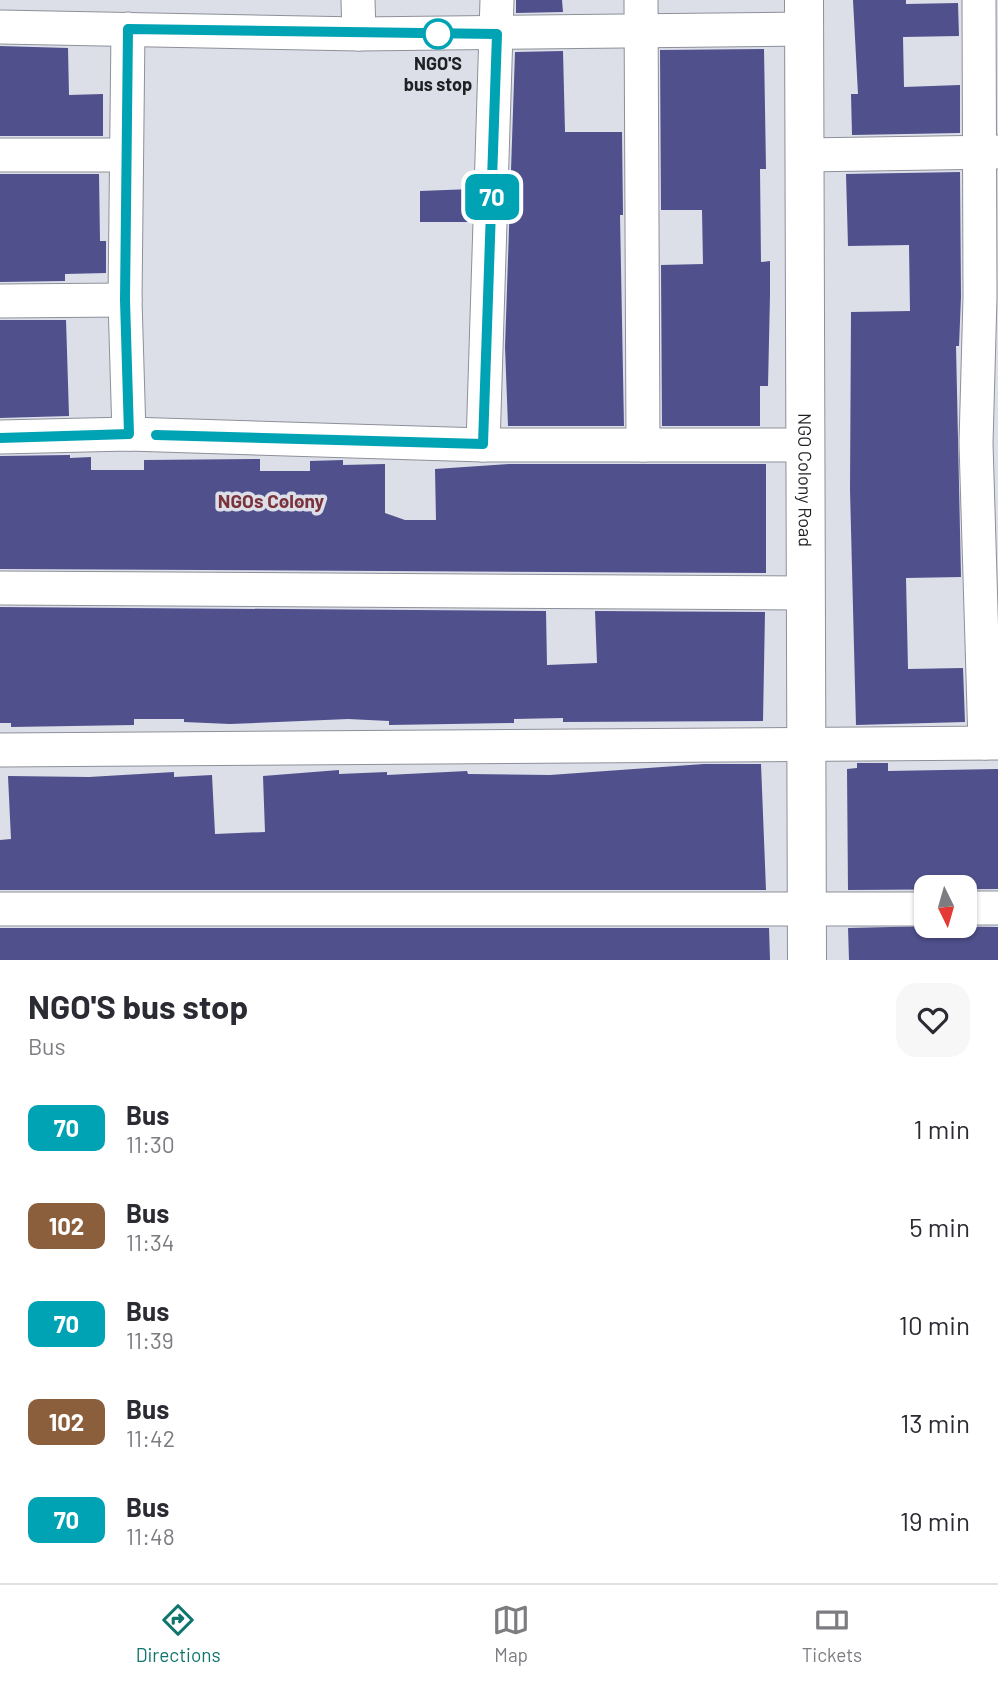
<!DOCTYPE html>
<style>
body{margin:0;font-family:Barlow,sans-serif;background:#f7f7f7;color:#2b2b33;height:100vh;display:flex;flex-direction:column;font-size:26px;white-space:nowrap}
*{box-sizing:border-box;margin:0}
p{font-size:23px;color:#7c7c81}
.icon{flex:none;width:38px;height:38px;fill:none;stroke:currentColor;stroke-width:2;stroke-linecap:round;stroke-linejoin:round}
.map{position:relative;height:960px;overflow:hidden}
.details{display:flex;flex-direction:column;background:#fff;flex:1}
.details>*{flex:none}
.badge{padding:0 14px;border-radius:10px;font-size:24px;line-height:46px}
.needle{width:46px;rotate:175deg}
.buttons{position:absolute;left:914px;top:875px;display:grid;gap:14px}
.buttons a{display:grid;place-items:center;width:63px;height:63px;border-radius:14px;background:#fff;box-shadow:0 2px 5px #0004;font-size:35px}
.map>.badge{position:absolute;translate:-50% -50%;box-shadow:0 0 0 4px #fff}
.round{display:grid;place-items:center;flex:none;width:74px;height:74px;border-radius:21px;background:#f7f7f7}
.overview{display:flex;align-items:center;justify-content:space-between;height:119px;padding:0 28px}
h1{font-size:33px;font-weight:700;line-height:52px}
ul{padding:0;list-style:none}
li{display:flex;align-items:center;gap:21px;height:98px;padding:0 28px}
li div{flex:1}
li b{display:block;font-size:26px}
li em{font-style:normal}
li .badge{min-width:77px;font-weight:700;text-align:center}
.menu{display:flex;justify-content:space-around;align-items:center;height:98px;border-top:2px solid #e1e1e2;background:#fff;font-size:19px;color:#7c7c81}
.menu a{display:grid;justify-items:center;gap:4px}
.menu .active{color:#0f766e}
.map>svg:first-child{display:block}
.building{fill:#50508d}
.lines{fill:none;stroke-linecap:round;stroke-linejoin:round}
.minor-casing{stroke:#8d9099;stroke-width:35}
.tertiary-casing{stroke:#8d9099;stroke-width:40}
.minor{stroke:#fff;stroke-width:33}
.tertiary{stroke:#fff;stroke-width:38}
.line-casing{stroke:#fff;stroke-width:16}
.line{stroke:#00a3b4;stroke-width:10}
.stop-dot{fill:#fff;stroke:#00a3b4;stroke-width:3.5}
.labels{text-anchor:middle;dominant-baseline:central;stroke-width:7;stroke-linejoin:round;paint-order:stroke}
.stop-label{font-size:18px;font-weight:bold;fill:#202125;stroke:#dcdee8}
.street-label{font-size:18px;fill:#202125;stroke:#dcdee8}
.neighbourhood-label{font-size:19px;font-weight:bold;fill:#7b333b;stroke:#dcdee8}
</style>
<div class="map">
<svg width="998" height="960" viewBox="0 0 998 960">
<rect width="100%" height="100%" fill="#dcdee8"/>
<g class="building">
<polygon points="516,0 562,0 563,12 516,13"/>
<polygon points="853,0 906,0 906,4 958,3 959,36 903,37 904,87 960,85 960,133 852,135 851,94 858,94"/>
<polygon points="0,46 68,48 69,95 103,94 103,136 0,136"/>
<polygon points="764,49 766,169 760,169 761,262 770,261 770,295 768,386 760,386 760,426 662,426 661,265 703,264 702,210 661,210 660,50"/>
<polygon points="563,51 565,132 622,132 623,215 620,215 624,426 508,426 505,347 515,52"/>
<polygon points="960,172 961,297 959,346 956,346 961,577 906,578 908,669 963,668 965,722 856,725 850,490 851,312 910,311 909,245 848,246 846,174"/>
<polygon points="0,174 99,174 100,241 106,241 106,273 65,274 65,281 0,282"/>
<polygon points="472,189 471,222 420,222 420,191"/>
<polygon points="0,320 66,320 69,416 0,418"/>
<polygon points="70,455 70,458 91,457 91,470 144,470 144,460 260,459 260,471 310,471 310,461 343,460 343,465 385,464 385,513 405,520 436,520 435,469 509,464 766,464 766,573 0,569 0,456"/>
<polygon points="0,607 546,611 547,665 597,663 595,611 765,612 763,721 563,722 563,718 514,719 514,723 389,725 389,721 348,719 230,724 184,722 184,719 134,719 134,725 11,727 11,723 0,723"/>
<polygon points="857,763 888,763 888,771 998,769 998,889 848,890 847,769 857,768"/>
<polygon points="704,764 761,764 766,890 0,890 0,840 11,839 8,776 89,777 174,772 174,777 212,775 215,834 265,832 263,776 339,770 339,774 387,772 387,775 467,771 468,774 550,775"/>
<polygon points="935,926 998,927 998,960 849,960 848,928"/>
<polygon points="0,928 769,928 770,960 0,960"/>
</g>
<g class="lines">
<defs>
<g id="minor">
<polyline points="358,0 359,34"/>
<polyline points="641,0 643,445"/>
<polyline points="979,0 980,297 976,443 985,743"/>
<polyline points="0,27 359,34 805,29"/>
<polyline points="128,29 125,300 129,434"/>
<polyline points="0,155 126,155"/>
<polyline points="805,155 998,152"/>
<polyline points="0,301 125,300"/>
<polyline points="0,437 129,434 483,445 806,445"/>
<polyline points="483,445 497,0"/>
<polyline points="0,588 807,593"/>
<polyline points="0,750 998,743"/>
<polyline points="964,908 998,908"/>
<polyline points="0,909 926,909"/>
</g>
<g id="tertiary">
<path id="s1" d="M 804,0 L 807,960"/>
</g>
</defs>
<use href="#minor" class="minor-casing"/>
<use href="#tertiary" class="tertiary-casing"/>
<use href="#minor" class="minor"/>
<use href="#tertiary" class="tertiary"/>
</g>
<g class="lines">
<defs>
<polyline id="line" points="0,438 129,434 125,300 128,29 497,34 483,444 156,435"/>
</defs>
<use href="#line" class="line-casing"/>
<use href="#line" class="line"/>
</g>
<circle class="stop-dot" cx="438" cy="34" r="14"/>
<g class="labels">
<g class="stop-label">
<text x="438" y="63">NGO'S<tspan x="438" dy="21">bus stop</tspan></text>
</g>
<g class="street-label">
<text stroke="none"><textPath href="#s1" startOffset="480">NGO Colony Road</textPath></text>
</g>
<g class="neighbourhood-label">
<text x="271" y="500">NGOs Colony</text>
</g>
</g>
</svg>
<div class="buttons">
<a><svg class="needle" viewBox="-14 -14 28 28"><path d="M0-13l5 13h-10z" fill="#e53935"/><path d="M0 13l5-13h-10z" fill="#7c7c81"/></svg></a>
</div>
<b class="badge" style="left:492px;top:197px;background:#00a3b4;color:#fff">70</b>
</div>
<section class="details">
<div class="overview"><div><h1>NGO'S bus stop</h1><p>Bus</p></div><a class="round"><svg class="icon" aria-label="heart" viewBox="0 0 24 24"><path d="M12 20l-8-8c-3-5 5-10 8-4 3-6 11-1 8 4z"/></svg></a></div>
<ul>
<li><span class="badge" style="background:#00a3b4;color:#fff">70</span><div><b>Bus</b><p>11:30</p></div><em>1 min</em></li>
<li><span class="badge" style="background:#8b5e3c;color:#fff">102</span><div><b>Bus</b><p>11:34</p></div><em>5 min</em></li>
<li><span class="badge" style="background:#00a3b4;color:#fff">70</span><div><b>Bus</b><p>11:39</p></div><em>10 min</em></li>
<li><span class="badge" style="background:#8b5e3c;color:#fff">102</span><div><b>Bus</b><p>11:42</p></div><em>13 min</em></li>
<li><span class="badge" style="background:#00a3b4;color:#fff">70</span><div><b>Bus</b><p>11:48</p></div><em>19 min</em></li>
</ul>
</section>
<nav class="menu">
<a class="active"><svg class="icon" aria-label="directions" viewBox="0 0 24 24"><path d="M12 3l9 9-9 9-9-9zM9 14v-3h6M13 9l2 2-2 2"/></svg>Directions</a>
<a><svg class="icon" aria-label="map" viewBox="0 0 24 24"><path d="M3 6l6-2 6 2 6-2v14l-6 2-6-2-6 2zM9 4v14M15 6v14"/></svg>Map</a>
<a><svg class="icon" aria-label="tickets" viewBox="0 0 24 24"><path d="M3 7h18v10H3zM15 7v10"/></svg>Tickets</a>
</nav>
